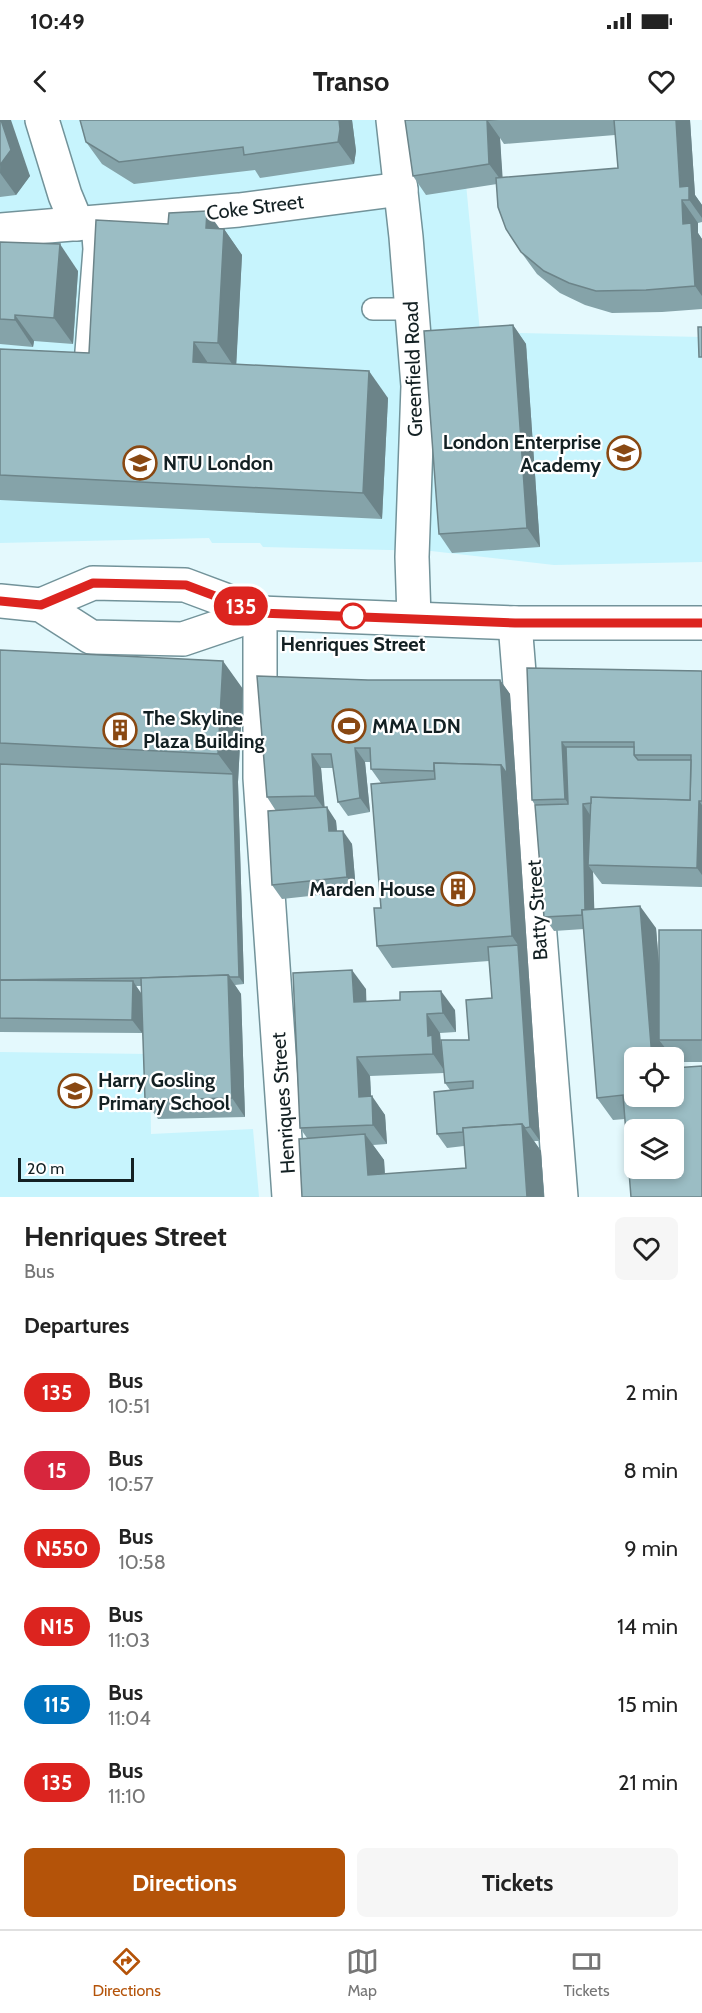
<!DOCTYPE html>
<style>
body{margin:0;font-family:Cabin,sans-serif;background:#f6f6f6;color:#222;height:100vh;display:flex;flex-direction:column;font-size:22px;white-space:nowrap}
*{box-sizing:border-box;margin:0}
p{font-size:20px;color:#767676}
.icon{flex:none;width:33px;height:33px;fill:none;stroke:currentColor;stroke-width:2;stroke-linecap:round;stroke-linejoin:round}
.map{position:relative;height:1077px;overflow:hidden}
.panel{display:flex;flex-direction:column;background:#fff;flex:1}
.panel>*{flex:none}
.badge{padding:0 12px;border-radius:20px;font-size:21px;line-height:39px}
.fabs{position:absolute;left:624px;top:927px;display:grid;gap:12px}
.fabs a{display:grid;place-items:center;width:60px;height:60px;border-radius:9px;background:#fff;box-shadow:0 3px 9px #0003;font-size:30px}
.scale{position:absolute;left:18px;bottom:15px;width:116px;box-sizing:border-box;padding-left:6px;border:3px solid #132023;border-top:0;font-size:16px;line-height:21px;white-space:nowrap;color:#132023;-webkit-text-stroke:4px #fff;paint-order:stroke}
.map>.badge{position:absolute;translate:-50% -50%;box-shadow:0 0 0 3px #fff}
h2{padding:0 24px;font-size:22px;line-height:54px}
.round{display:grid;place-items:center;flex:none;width:63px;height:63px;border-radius:9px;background:#f6f6f6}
.overview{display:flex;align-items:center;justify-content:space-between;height:102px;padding:0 24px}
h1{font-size:28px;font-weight:800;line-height:45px}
.action{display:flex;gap:12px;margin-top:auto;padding:12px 24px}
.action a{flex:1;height:69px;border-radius:9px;background:#b45309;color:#fff;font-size:24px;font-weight:800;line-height:69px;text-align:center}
.action a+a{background:#f6f6f6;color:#222}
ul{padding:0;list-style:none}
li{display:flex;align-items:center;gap:18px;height:78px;padding:0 24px}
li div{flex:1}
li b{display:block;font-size:22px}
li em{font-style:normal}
li .badge{min-width:66px;font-weight:700;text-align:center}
.status{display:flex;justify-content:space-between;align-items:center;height:42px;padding:0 30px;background:#fff;direction:ltr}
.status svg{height:16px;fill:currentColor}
header{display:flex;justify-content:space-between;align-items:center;height:78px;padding:0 24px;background:#fff;font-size:27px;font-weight:800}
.dock{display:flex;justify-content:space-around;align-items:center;height:84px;border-top:2px solid #e0e0e0;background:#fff;font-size:16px;color:#767676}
.dock a{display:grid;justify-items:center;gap:3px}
.dock .on{color:#b45309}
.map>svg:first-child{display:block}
.built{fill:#c7f4fd}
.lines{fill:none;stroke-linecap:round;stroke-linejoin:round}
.service-casing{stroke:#72939a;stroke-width:24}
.minor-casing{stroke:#72939a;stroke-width:36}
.trunk-casing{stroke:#72939a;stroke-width:36}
.service{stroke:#fff;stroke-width:21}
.minor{stroke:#fff;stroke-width:33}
.trunk{stroke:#fff;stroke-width:33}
.wall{fill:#85a3a9;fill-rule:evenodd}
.shaded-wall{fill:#6c8489}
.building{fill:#9bbdc4;stroke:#6c8489;stroke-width:1.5;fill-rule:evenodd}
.line-casing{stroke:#fff;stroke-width:14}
.line{stroke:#dc241f;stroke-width:9}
.stop-dot{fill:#fff;stroke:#dc241f;stroke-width:3}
.labels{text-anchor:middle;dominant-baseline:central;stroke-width:4.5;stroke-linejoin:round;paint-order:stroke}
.street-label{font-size:20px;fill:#132023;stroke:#fff}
.poi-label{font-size:20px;font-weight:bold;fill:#132023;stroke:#fff;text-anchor:start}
.stop-label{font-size:20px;font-weight:bold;fill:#132023;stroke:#fff}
</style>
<div class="status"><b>10:49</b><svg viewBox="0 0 49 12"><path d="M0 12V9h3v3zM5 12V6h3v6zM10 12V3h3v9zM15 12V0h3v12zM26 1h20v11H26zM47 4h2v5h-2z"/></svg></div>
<header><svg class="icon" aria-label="back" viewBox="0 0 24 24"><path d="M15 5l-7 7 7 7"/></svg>Transo<svg class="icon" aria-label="heart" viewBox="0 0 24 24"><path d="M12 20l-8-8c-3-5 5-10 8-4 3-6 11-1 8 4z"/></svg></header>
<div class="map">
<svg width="702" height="1077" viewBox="0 0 702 1077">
<rect width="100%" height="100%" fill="#e4f9fd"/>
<g class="built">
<polygon points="0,0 460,0 480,212 702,217 702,442 554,445 431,431 263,427 260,423 212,423 209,418 0,423"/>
<polygon points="0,932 150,934 151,1014 253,1009 259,1077 0,1077"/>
</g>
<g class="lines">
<defs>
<g id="service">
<polyline points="373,189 412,189"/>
<polyline points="85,244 94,129 92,103"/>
</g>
<g id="minor">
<polyline points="42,0 65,75 77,104"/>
<polyline points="393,0 406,117 418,266 412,437 414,498"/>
<polyline points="0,110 239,90 401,69"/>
<polyline points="260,493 260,658 289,1077"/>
<polyline points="515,503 561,1077"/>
</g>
<g id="trunk">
<polyline points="0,481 41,485 91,517 183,519 260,493"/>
<polyline points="41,485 93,463 185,465 260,493 515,503 702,503"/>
</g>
</defs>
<use href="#service" class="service-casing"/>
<use href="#minor" class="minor-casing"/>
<use href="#trunk" class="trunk-casing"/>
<use href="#service" class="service"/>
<use href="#minor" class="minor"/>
<use href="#trunk" class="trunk"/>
</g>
<g class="wall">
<polygon points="0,0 30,56 16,75 0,77"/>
<polygon points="352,0 356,31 354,44 260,58 255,50 134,64 102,44 86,22"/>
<path d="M 405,0 L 690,0 L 695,75 L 702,85 L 702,102 L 698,103 L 698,113 L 702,119 L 702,189 L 662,192 L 612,193 L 585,185 L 560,173 L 537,154 L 521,132 L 497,64 L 426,75 L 413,56 ZM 615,15 L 618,48 L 502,58 L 500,18 L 504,24 Z"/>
<polygon points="207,91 220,109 224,109 242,135 236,244 388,278 382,399 0,380 0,229 89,233 168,104"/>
<polygon points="0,122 78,151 73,224 34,221 33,227 0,224"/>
<polygon points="513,205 526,224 540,427 452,433 439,414"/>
<path d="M 0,530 L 243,569 L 238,662 L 244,864 L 235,865 L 241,874 L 245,997 L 158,999 L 145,980 L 142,892 L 142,913 L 0,912 ZM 136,866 L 141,866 L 142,874 Z"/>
<polygon points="527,548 702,551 702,767 602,764 593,752 594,789 656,808 659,845 702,810 702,942 675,942 674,940 674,938 672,938 666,929 625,999 613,1000 597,978 584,809 554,811 544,797 535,685 532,680"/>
<path d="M 368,560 L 500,560 L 510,574 L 540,1021 L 534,1021 L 541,1031 L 544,1077 L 302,1077 L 307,1018 L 300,1008 L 366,869 L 366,882 L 455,890 L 456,912 L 440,913 L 441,927 L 442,929 L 469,920 L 492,878 L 489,841 L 392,848 L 377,826 L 381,788 L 385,663 L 381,663 L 371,649 L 371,642 L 365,642 L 370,692 L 348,696 L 338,682 L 333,648 L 321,648 L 324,687 L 336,701 L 337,711 L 352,724 L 356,771 L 282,779 L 272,765 L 276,691 L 267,677 ZM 444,953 L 445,963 L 450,970 L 437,1014 L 447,1028 L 464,1026 L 466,1048 L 385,1054 L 384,1040 L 373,1025 L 387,1024 L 385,995 L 371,976 L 370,956 Z"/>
</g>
<g class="shaded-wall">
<polygon points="1,0 11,0 30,56 16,75 0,53"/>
<polygon points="339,0 352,0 356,31 354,44 338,22"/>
<polygon points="487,0 499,0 488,1 500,18 503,63 489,44"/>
<polygon points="676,0 690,0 695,75 702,85 702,98 680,67"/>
<polygon points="682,80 698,103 698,113 702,119 702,176 695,166 683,104"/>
<polygon points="207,91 223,114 224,109 242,135 236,250 218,223 206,108"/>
<polygon points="60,124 78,151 73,224 54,198"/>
<polygon points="15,195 34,221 33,227 15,200"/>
<polygon points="513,205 526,224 540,427 527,408"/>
<polygon points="194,222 212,249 193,242"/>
<polygon points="369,251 388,278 382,399 363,373"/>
<polygon points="223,541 243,569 238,662 244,864 239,857 233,654 218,634"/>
<polygon points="500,560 510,574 540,1021 530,1007 518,825 512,816 501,645"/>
<polygon points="562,622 576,641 578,698 565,679"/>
<polygon points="355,628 365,642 370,692 360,678"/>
<polygon points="312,634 321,648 325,690 315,676"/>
<polygon points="699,681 702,685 702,755 697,748"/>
<polygon points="583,684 592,698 588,745 593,752 595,808 585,794"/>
<polygon points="327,687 336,701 338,725 329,711"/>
<polygon points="343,711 352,724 356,771 347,757"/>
<polygon points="640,786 656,808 665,920 659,920 666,929 666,938 652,938"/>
<polygon points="352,850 366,869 367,901 354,882"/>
<polygon points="228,855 241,874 245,997 232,978"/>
<polygon points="133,861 142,875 142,913 132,900"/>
<polygon points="441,871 455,890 456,912 443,893"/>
<polygon points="427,894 440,913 441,927 445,934 446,953 433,934 428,916"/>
<polygon points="357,937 370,956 372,996 359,977"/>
<polygon points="372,976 385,995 387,1024 373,1005"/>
<polygon points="522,1004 541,1031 544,1077 527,1077"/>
<polygon points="365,1014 384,1040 386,1077 368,1055"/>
</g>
<g class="building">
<polygon points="0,0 1,0 11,30 0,45"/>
<polygon points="80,0 339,0 340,9 338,22 244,35 243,27 119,42 86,22"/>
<polygon points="405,0 487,0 489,44 413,56"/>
<polygon points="614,0 676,0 680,67 689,66 689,80 682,80 683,104 691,103 695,166 646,170 596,171 569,163 544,151 521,132 506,109 498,87 496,58 618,48"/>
<polygon points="207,91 206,108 224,109 218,223 194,222 193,242 369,251 363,373 0,355 0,229 89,233 96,100 168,104 169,93"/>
<polygon points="0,122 60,124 54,198 15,195 15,200 0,199"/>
<polygon points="513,205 527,408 439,414 424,211"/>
<polygon points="698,207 702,207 702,237 699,237"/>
<polygon points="0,530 223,541 218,634 0,623"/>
<polygon points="527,548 702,551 702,681 699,681 697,748 588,745 591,677 690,680 691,635 634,635 634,622 562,622 565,679 532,680"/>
<polygon points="257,556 368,560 500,560 507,654 501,645 434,643 434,651 371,649 370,628 355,628 360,678 338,682 331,634 312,634 315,676 267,677"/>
<polygon points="566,627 634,627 634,635 638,640 691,640 690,680 591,677 591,683 583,684 585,790 582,790 582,795 544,797 535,685 568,684"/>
<polygon points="434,643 501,645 512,816 377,826 374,788 381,788 371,664 435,659"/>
<polygon points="0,644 233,654 239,857 230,857 228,855 141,858 0,860"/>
<polygon points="327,687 329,711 343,711 347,757 272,765 268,691"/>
<path d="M 640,786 L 652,938 L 634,938 L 634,976 L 674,976 L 674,948 L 702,946 L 702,1077 L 631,1077 L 623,975 L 597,978 L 582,790 ZM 634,1010 L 674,1010 L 674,1048 L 634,1048 Z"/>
<rect x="659" y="810" width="43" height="110"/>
<polygon points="518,825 530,1007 525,1008 522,1004 463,1008 463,1012 437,1014 434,972 473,968 473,961 445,963 441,920 469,920 466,880 492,878 488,827"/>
<polygon points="352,850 354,882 400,880 400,872 441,871 443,893 427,894 428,916 432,915 433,934 357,937 359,977 372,976 373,1005 300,1008 293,853"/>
<polygon points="228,855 232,978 145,980 141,858"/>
<polygon points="0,860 133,861 132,900 0,898"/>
<polygon points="522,1004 527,1077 302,1077 299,1019 365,1014 368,1055 466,1048 463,1008"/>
</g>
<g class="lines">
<defs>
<polyline id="line" points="0,481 41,485 93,463 186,465 260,493 515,503 702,503"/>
</defs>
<use href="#line" class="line-casing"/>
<use href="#line" class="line"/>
</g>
<defs>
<symbol id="school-ring" viewBox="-11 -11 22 22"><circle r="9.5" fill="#fff" stroke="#894812" stroke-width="1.5"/><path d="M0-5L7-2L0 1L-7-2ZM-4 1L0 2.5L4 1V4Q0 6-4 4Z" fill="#894812"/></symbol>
<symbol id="university-ring" viewBox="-11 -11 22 22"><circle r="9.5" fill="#fff" stroke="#894812" stroke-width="1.5"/><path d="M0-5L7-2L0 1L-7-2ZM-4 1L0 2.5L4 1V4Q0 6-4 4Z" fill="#894812"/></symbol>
<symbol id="stadium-ring" viewBox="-11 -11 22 22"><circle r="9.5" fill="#fff" stroke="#894812" stroke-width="1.5"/><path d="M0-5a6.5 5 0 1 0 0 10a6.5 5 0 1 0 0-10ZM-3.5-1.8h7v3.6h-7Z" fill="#894812"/></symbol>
<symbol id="building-ring" viewBox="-11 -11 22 22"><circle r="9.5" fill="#fff" stroke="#894812" stroke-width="1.5"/><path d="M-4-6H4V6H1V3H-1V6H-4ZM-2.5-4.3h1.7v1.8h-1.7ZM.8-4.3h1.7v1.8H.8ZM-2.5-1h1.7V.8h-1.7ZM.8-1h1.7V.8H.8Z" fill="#894812"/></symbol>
</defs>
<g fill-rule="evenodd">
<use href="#school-ring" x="605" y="314" width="38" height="38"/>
<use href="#university-ring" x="121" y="324" width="38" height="38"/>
<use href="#stadium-ring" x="330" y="587" width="38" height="38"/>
<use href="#building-ring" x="101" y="591" width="38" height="38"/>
<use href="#building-ring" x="439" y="750" width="38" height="38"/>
<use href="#school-ring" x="56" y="952" width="38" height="38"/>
</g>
<circle class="stop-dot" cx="353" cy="496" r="12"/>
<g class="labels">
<g class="street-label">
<text transform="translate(255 87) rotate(-7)">Coke Street</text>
<text transform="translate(413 249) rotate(-92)">Greenfield Road</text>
<text transform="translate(537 790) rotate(-94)">Batty Street</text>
<text transform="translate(283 983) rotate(-94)">Henriques Street</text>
</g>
<g class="poi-label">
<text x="601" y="322" text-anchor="end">London Enterprise<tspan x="601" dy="23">Academy</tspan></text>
<text x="163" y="343">NTU London</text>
<text x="143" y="598">The Skyline<tspan x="143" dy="23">Plaza Building</tspan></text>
<text x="372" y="606">MMA LDN</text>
<text x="435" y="769" text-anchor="end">Marden House</text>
<text x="98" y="960">Harry Gosling<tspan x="98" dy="23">Primary School</tspan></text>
</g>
<g class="stop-label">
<text x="353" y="524">Henriques Street</text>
</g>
</g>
</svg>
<div class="fabs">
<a><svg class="icon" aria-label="locate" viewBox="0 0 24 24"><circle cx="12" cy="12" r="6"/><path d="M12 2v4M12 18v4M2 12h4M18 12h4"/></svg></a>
<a><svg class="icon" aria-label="layers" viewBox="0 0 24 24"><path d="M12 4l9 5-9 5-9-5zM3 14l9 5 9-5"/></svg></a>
</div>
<div class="scale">20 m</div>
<b class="badge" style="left:241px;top:486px;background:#dc241f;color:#fff">135</b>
</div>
<section class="panel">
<div class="overview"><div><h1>Henriques Street</h1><p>Bus</p></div><a class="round"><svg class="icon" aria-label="heart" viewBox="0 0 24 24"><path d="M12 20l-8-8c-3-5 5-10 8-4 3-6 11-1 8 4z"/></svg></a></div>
<h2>Departures</h2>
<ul>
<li><span class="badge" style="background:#dc241f;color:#fff">135</span><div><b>Bus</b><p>10:51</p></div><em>2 min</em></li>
<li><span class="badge" style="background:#d7263d;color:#fff">15</span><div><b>Bus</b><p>10:57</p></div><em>8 min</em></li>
<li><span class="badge" style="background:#dc241f;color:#fff">N550</span><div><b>Bus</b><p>10:58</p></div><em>9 min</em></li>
<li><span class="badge" style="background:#dc241f;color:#fff">N15</span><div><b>Bus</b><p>11:03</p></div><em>14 min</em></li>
<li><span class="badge" style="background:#0072bc;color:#fff">115</span><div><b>Bus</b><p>11:04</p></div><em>15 min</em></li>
<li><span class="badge" style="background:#dc241f;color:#fff">135</span><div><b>Bus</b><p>11:10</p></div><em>21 min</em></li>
</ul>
<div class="action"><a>Directions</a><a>Tickets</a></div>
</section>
<nav class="dock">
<a class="on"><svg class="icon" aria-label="directions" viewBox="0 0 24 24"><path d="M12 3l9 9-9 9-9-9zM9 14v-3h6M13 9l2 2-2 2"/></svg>Directions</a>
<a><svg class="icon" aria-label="map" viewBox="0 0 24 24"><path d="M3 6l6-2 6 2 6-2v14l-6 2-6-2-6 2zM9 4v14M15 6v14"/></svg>Map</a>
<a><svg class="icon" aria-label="tickets" viewBox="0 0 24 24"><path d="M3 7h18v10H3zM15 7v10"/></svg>Tickets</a>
</nav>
